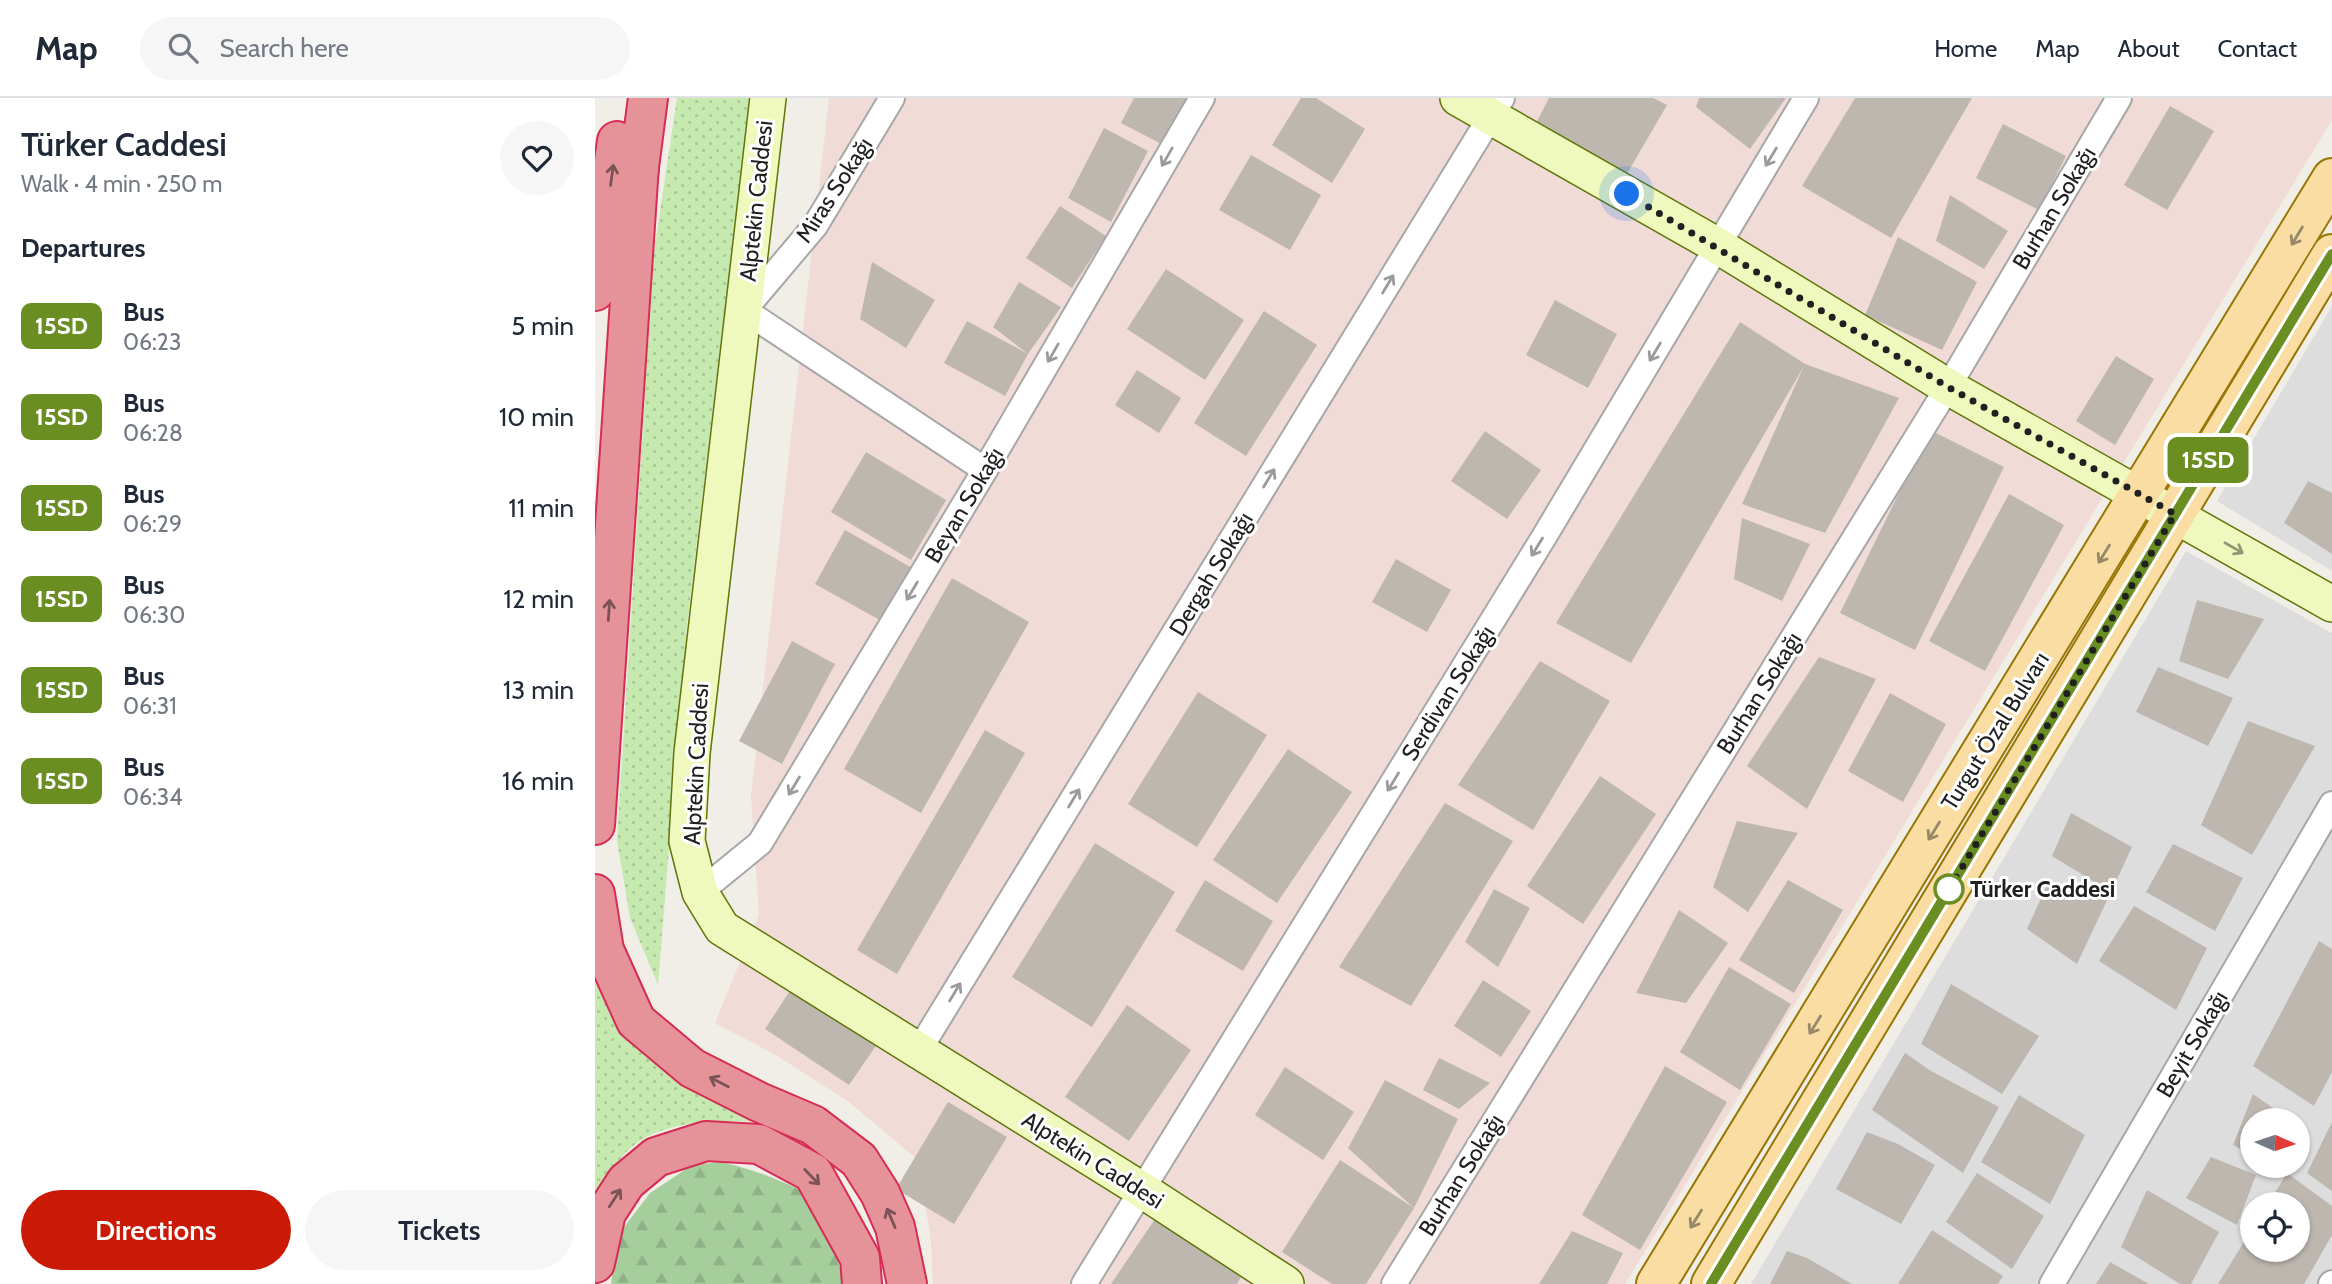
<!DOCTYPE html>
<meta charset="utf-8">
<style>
body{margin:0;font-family:Cabin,sans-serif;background:#f6f6f7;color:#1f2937;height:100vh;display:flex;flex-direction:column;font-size:26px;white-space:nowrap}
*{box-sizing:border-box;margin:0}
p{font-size:23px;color:#747a83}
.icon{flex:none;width:38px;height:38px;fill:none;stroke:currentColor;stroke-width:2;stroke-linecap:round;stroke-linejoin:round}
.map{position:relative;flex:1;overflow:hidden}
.sheet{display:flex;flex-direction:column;background:#fff;width:595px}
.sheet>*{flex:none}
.badge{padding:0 14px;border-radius:10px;font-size:24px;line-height:46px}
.needle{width:46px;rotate:93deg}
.buttons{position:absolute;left:1645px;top:1010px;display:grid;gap:14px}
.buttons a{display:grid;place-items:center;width:70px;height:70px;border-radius:50%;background:#fff;box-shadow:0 2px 5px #0004;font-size:35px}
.you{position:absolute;width:35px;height:35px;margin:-18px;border:5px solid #fff;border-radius:50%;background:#1a73e8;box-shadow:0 0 0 10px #1a73e833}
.map>.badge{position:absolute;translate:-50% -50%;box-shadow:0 0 0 4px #fff}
h2{padding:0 21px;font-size:26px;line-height:63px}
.round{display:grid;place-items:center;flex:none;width:74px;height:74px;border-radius:37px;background:#f6f6f7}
.headline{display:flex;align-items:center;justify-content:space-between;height:119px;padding:0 21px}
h1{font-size:33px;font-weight:600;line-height:52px}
.button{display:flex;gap:14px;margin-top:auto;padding:14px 21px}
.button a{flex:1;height:80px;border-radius:42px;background:#ca1a06;color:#fff;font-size:28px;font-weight:600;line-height:80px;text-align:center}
.button a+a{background:#f6f6f7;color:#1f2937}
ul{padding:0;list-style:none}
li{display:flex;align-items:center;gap:21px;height:91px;padding:0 21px}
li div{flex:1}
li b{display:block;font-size:26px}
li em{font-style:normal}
li .badge{min-width:77px;font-weight:700;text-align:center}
header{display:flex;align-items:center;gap:42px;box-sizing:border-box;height:98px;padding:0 35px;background:#fff;border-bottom:2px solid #e0e1e3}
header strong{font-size:33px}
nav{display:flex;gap:38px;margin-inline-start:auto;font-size:24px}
.search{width:490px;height:63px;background:#f6f6f7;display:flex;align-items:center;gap:18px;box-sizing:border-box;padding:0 24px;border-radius:38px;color:#747a83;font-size:26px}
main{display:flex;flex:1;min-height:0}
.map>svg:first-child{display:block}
.residential{fill:#dedddd;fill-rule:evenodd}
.commercial{fill:#f0dbd7}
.grass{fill:url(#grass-dots)}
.forest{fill:url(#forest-firs)}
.building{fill:#bdb7b0}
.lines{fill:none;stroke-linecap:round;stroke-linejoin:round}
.street-casing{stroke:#a7a7a7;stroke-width:28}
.secondary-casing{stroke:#5f7608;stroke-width:38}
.primary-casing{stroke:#987605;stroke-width:42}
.highway-casing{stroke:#d62c55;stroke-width:42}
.street{stroke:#fff;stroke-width:24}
.secondary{stroke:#eff8bd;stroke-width:35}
.primary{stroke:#f9dda3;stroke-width:38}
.highway{stroke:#e59298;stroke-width:38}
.oneway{stroke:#9b9b9b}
.oneway2{stroke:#795356}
.oneway3{stroke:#978868}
.oneway4{stroke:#929776}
.line-casing{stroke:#fff;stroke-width:16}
.line{stroke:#6b8e23;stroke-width:10}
.walk{stroke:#202020;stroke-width:7;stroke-dasharray:0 12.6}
.stop-dot{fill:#fff;stroke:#6b8e23;stroke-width:3.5}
.labels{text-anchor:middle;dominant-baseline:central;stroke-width:6;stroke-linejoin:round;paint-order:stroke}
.street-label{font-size:23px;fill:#202020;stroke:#fff}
.stop-label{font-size:23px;font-weight:bold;fill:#202020;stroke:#fff;text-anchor:start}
</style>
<header>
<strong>Map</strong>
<div class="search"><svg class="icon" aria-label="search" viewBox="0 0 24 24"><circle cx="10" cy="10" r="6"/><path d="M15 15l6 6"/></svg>Search here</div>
<nav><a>Home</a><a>Map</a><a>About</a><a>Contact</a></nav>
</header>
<main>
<section class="sheet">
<div class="headline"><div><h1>Türker Caddesi</h1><p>Walk · 4 min · 250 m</p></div><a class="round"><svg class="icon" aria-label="heart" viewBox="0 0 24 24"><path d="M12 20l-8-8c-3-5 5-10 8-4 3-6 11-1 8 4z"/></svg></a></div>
<h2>Departures</h2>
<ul>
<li><span class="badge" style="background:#6b8e23;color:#fff">15SD</span><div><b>Bus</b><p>06:23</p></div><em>5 min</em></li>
<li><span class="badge" style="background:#6b8e23;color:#fff">15SD</span><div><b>Bus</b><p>06:28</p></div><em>10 min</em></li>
<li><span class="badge" style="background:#6b8e23;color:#fff">15SD</span><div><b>Bus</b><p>06:29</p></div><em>11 min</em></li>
<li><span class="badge" style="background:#6b8e23;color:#fff">15SD</span><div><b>Bus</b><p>06:30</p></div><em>12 min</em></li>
<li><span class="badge" style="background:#6b8e23;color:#fff">15SD</span><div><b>Bus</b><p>06:31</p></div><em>13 min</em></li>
<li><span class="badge" style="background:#6b8e23;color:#fff">15SD</span><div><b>Bus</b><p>06:34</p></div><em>16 min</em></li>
</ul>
<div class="button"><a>Directions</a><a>Tickets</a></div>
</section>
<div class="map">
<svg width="1737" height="1186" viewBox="0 0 1737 1186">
<defs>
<pattern id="grass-dots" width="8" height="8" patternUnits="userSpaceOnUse" patternTransform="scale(1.75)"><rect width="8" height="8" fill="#c5e9af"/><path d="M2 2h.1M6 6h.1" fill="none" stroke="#a9c896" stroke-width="1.8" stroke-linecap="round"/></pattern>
<pattern id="forest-firs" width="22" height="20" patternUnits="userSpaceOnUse" patternTransform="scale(1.75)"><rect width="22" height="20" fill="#a6ce9d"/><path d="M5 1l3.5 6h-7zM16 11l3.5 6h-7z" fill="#8fb187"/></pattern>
</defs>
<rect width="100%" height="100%" fill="#f0eee7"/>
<g class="residential">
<polygon points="1737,208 1737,473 1622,403"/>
<path d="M 1591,453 L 1737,535 L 1737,1186 L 1156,1186 ZM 1657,1022 L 1703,1022 L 1703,1068 L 1657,1068 ZM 1657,1106 L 1703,1106 L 1703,1152 L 1657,1152 Z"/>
</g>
<polygon class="commercial" points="234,0 1737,0 1737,22 1030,1186 338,1186 336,1143 323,1062 254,1004 179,956 120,925 164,817 156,697"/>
<g class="grass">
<polygon points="82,0 155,0 92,527 63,887 35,820 22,742 59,154"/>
<path d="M 0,884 L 39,943 L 106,998 L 161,1023 C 116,1023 57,1021 25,1061 C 15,1073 8,1089 0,1103 Z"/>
</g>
<path class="forest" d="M 126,1064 C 146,1068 203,1086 216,1100 C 228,1115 246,1167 248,1186 L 16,1186 L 23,1137 L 55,1095 L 97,1067 Z"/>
<g class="building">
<polygon points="539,0 603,0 576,51 526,25"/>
<polygon points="706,0 721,0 770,31 737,85 677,47"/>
<polygon points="954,0 1058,0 1072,7 1026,86 938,31"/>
<polygon points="1104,0 1191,0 1155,51 1101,9"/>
<polygon points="1260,0 1377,0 1296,140 1207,88"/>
<polygon points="1575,8 1619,33 1572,112 1529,87"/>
<polygon points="1408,26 1471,58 1444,112 1381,80"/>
<polygon points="509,30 553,53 516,124 473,100"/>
<polygon points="656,57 726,97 695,152 624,112"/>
<polygon points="1355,97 1413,133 1389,171 1341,143"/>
<polygon points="465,108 511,138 477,190 431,160"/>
<polygon points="1303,139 1382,184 1347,252 1270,217"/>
<polygon points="277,164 340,202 311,250 265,221"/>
<polygon points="571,171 649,222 610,282 532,231"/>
<polygon points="424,184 466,209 433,256 398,229"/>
<polygon points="960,202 1022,236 993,290 931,257"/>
<polygon points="669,213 722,247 651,358 599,325"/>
<polygon points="372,223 433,256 410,298 349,265"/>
<polygon points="1145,224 1210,266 1304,300 1230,435 1147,406 1209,268 1036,565 961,525"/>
<polygon points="1521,258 1559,281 1520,347 1481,323"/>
<polygon points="542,272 586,300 564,335 520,307"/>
<polygon points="1335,332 1409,369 1320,552 1245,515"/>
<polygon points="890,333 946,372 912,421 856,383"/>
<polygon points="271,354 351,402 316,462 236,414"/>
<polygon points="1713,383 1737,395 1737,456 1689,425"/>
<polygon points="1414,396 1469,427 1390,573 1334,543"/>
<polygon points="1147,420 1215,446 1187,503 1139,481"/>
<polygon points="250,432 319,471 290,525 220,486"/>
<polygon points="801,461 856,492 832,534 777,504"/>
<polygon points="357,480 434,524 326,715 249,671"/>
<polygon points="1602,502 1669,521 1633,581 1584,563"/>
<polygon points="197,543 240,566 187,666 144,643"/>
<polygon points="1224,559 1281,581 1212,711 1152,668"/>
<polygon points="945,563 1015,603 938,732 863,687"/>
<polygon points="1563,569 1638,600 1613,648 1541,614"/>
<polygon points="603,594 672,637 602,749 533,706"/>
<polygon points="1295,595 1351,626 1308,704 1253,673"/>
<polygon points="1653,623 1720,648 1657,757 1606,727"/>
<polygon points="390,632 430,655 302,876 262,852"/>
<polygon points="693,651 757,694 682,805 618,762"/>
<polygon points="1005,678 1061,716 988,826 932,788"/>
<polygon points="850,705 918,743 816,908 744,869"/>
<polygon points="1476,715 1537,749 1516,794 1457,758"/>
<polygon points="1142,723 1203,735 1153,814 1118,789"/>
<polygon points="500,745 580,794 497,929 417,879"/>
<polygon points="1578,746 1648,780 1620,833 1551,794"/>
<polygon points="610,782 678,823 648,873 580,833"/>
<polygon points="1193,782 1248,812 1199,895 1144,862"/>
<polygon points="1453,785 1516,794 1482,866 1432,831"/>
<polygon points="899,791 935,810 903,869 870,844"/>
<polygon points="1539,808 1612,850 1581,912 1504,863"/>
<polygon points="1084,812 1133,845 1091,905 1041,895"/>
<polygon points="1724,843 1737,851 1737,974 1719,1008 1658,968"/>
<polygon points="1134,869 1196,906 1145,992 1085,954"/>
<polygon points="202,882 287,939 254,987 170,931"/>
<polygon points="888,882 936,913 906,959 859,928"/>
<polygon points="1356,886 1444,938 1407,996 1326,946"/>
<polygon points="532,907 596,952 534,1043 470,999"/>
<polygon points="1310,955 1336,973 1404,1009 1368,1075 1277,1012"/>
<polygon points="844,960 895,985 864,1011 828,992"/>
<polygon points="1070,968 1132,1004 1045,1152 987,1117"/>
<polygon points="690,969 759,1014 728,1062 660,1017"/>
<polygon points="790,982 863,1021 819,1110 753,1050"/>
<polygon points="1658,996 1695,1022 1657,1022 1657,1057 1638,1047"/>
<polygon points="1424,997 1490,1037 1455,1106 1386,1064"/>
<polygon points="353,1004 412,1039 359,1126 301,1091"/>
<polygon points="1737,1024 1737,1093 1712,1075"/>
<polygon points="1272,1034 1303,1046 1340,1067 1306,1126 1241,1091"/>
<polygon points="1616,1059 1661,1077 1642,1127 1591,1100"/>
<polygon points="745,1062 819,1110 771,1186 737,1186 687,1154"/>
<polygon points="1382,1075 1449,1118 1417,1171 1351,1124"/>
<polygon points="1692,1075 1737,1108 1737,1137 1709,1186 1623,1186 1657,1131 1657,1152 1703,1152 1703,1106 1673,1106"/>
<polygon points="1552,1092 1624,1134 1596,1186 1585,1186 1526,1149"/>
<polygon points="560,1121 646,1179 642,1186 516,1186"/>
<polygon points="1337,1132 1408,1178 1403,1186 1303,1186"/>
<polygon points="977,1133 1028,1155 1012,1186 944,1186"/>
<polygon points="1192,1153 1212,1160 1257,1186 1175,1186"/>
<polygon points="1515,1164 1554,1186 1501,1186"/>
</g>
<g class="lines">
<defs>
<g id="street">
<polyline points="297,0 220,128 149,212 390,372"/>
<polyline points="105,794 165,745 390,372 607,0"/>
<polyline points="324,952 907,0"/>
<polyline points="489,1186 949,439 1211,0"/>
<polyline points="799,1186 1353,289 1524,0"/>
<polyline points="1457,1186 1737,706"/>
<polyline points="1736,1186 1737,1185"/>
</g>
<g id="secondary">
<polyline points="173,0 97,655 92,743 105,794 127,830 547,1092 691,1186"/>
<polyline points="863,0 1123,148 1353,289 1737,506"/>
</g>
<g id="primary">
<polyline points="1061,1186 1737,80"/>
<polyline points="1116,1186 1737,156"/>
</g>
<g id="highway">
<polyline points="41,92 53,0"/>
<polyline points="0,193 22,43"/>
<polyline points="0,727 44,67"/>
<polyline points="0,796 9,852 41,923 97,970 164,1004 218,1027 264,1062 285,1095 300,1129 312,1186"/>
<polyline points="0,1165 11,1115 31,1084 61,1059 111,1043 164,1046 218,1075 265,1160 267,1186"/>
</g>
</defs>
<use href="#street" class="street-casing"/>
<use href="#secondary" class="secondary-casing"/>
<use href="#primary" class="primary-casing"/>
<use href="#highway" class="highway-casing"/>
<use href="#street" class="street"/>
<use href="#secondary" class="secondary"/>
<use href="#primary" class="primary"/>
<use href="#highway" class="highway"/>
</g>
<defs><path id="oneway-shaft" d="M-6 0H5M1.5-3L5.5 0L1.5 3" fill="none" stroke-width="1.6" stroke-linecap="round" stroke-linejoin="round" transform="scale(1.75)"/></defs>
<g class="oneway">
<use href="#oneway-shaft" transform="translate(572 59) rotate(120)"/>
<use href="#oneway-shaft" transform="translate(1176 59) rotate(121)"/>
<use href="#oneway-shaft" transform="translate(793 186) rotate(-59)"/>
<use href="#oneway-shaft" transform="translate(1060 254) rotate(121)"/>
<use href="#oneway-shaft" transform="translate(458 255) rotate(120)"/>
<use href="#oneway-shaft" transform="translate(674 380) rotate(-59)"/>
<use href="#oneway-shaft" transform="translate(942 449) rotate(122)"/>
<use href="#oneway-shaft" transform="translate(317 493) rotate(121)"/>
<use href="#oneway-shaft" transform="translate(798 684) rotate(122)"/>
<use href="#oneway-shaft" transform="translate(199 688) rotate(121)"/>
<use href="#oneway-shaft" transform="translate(479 700) rotate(-59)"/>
<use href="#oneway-shaft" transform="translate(360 894) rotate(-59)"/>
</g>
<g class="oneway2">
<use href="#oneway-shaft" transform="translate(17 77) rotate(-82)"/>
<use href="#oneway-shaft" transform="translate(14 512) rotate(-86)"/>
<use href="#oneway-shaft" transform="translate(124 984) rotate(-153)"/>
<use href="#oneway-shaft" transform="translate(217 1079) rotate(46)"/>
<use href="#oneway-shaft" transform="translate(20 1100) rotate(-57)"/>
<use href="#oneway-shaft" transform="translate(296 1120) rotate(-113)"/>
</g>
<g class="oneway3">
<use href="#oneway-shaft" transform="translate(1702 138) rotate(121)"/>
<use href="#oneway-shaft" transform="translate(1509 456) rotate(122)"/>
<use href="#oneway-shaft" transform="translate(1339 733) rotate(122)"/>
<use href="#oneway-shaft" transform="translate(1220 927) rotate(122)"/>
<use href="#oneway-shaft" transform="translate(1101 1121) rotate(122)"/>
</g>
<use class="oneway4" href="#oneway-shaft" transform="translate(1639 450) rotate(30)"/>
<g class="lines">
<defs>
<polyline id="line" points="1116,1186 1737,156"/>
</defs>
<use href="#line" class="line-casing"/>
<use href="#line" class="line"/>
<polyline class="walk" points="1032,96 1353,289 1580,416 1354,791"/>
</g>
<circle class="stop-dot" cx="1354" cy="791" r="14"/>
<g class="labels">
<g class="street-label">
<text transform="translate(239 92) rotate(-57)">Miras Sokağı</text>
<text transform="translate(161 103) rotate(-84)">Alptekin Caddesi</text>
<text transform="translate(1459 110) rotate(-59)">Burhan Sokağı</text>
<text transform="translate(369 407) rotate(-59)">Beyan Sokağı</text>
<text transform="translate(616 476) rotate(-59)">Dergah Sokağı</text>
<text transform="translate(853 595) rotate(-58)">Serdivan Sokağı</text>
<text transform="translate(1164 595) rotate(-58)">Burhan Sokağı</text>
<text transform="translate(1400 633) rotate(-58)">Turgut Özal Bulvarı</text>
<text transform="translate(101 666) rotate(-87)">Alptekin Caddesi</text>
<text transform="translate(1597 946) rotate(-60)">Beyit Sokağı</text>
<text transform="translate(498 1062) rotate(32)">Alptekin Caddesi</text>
<text transform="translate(866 1077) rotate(-58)">Burhan Sokağı</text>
</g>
<g class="stop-label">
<text x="1375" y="791">Türker Caddesi</text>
</g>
</g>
</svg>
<div class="buttons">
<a><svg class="needle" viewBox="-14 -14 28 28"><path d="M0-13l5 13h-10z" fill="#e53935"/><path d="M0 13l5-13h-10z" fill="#747a83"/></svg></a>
<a><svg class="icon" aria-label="locate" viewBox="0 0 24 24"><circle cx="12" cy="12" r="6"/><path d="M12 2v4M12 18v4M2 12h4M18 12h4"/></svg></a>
</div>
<div class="you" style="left:1032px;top:96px"></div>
<b class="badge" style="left:1613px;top:362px;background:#6b8e23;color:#fff">15SD</b>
</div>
</main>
